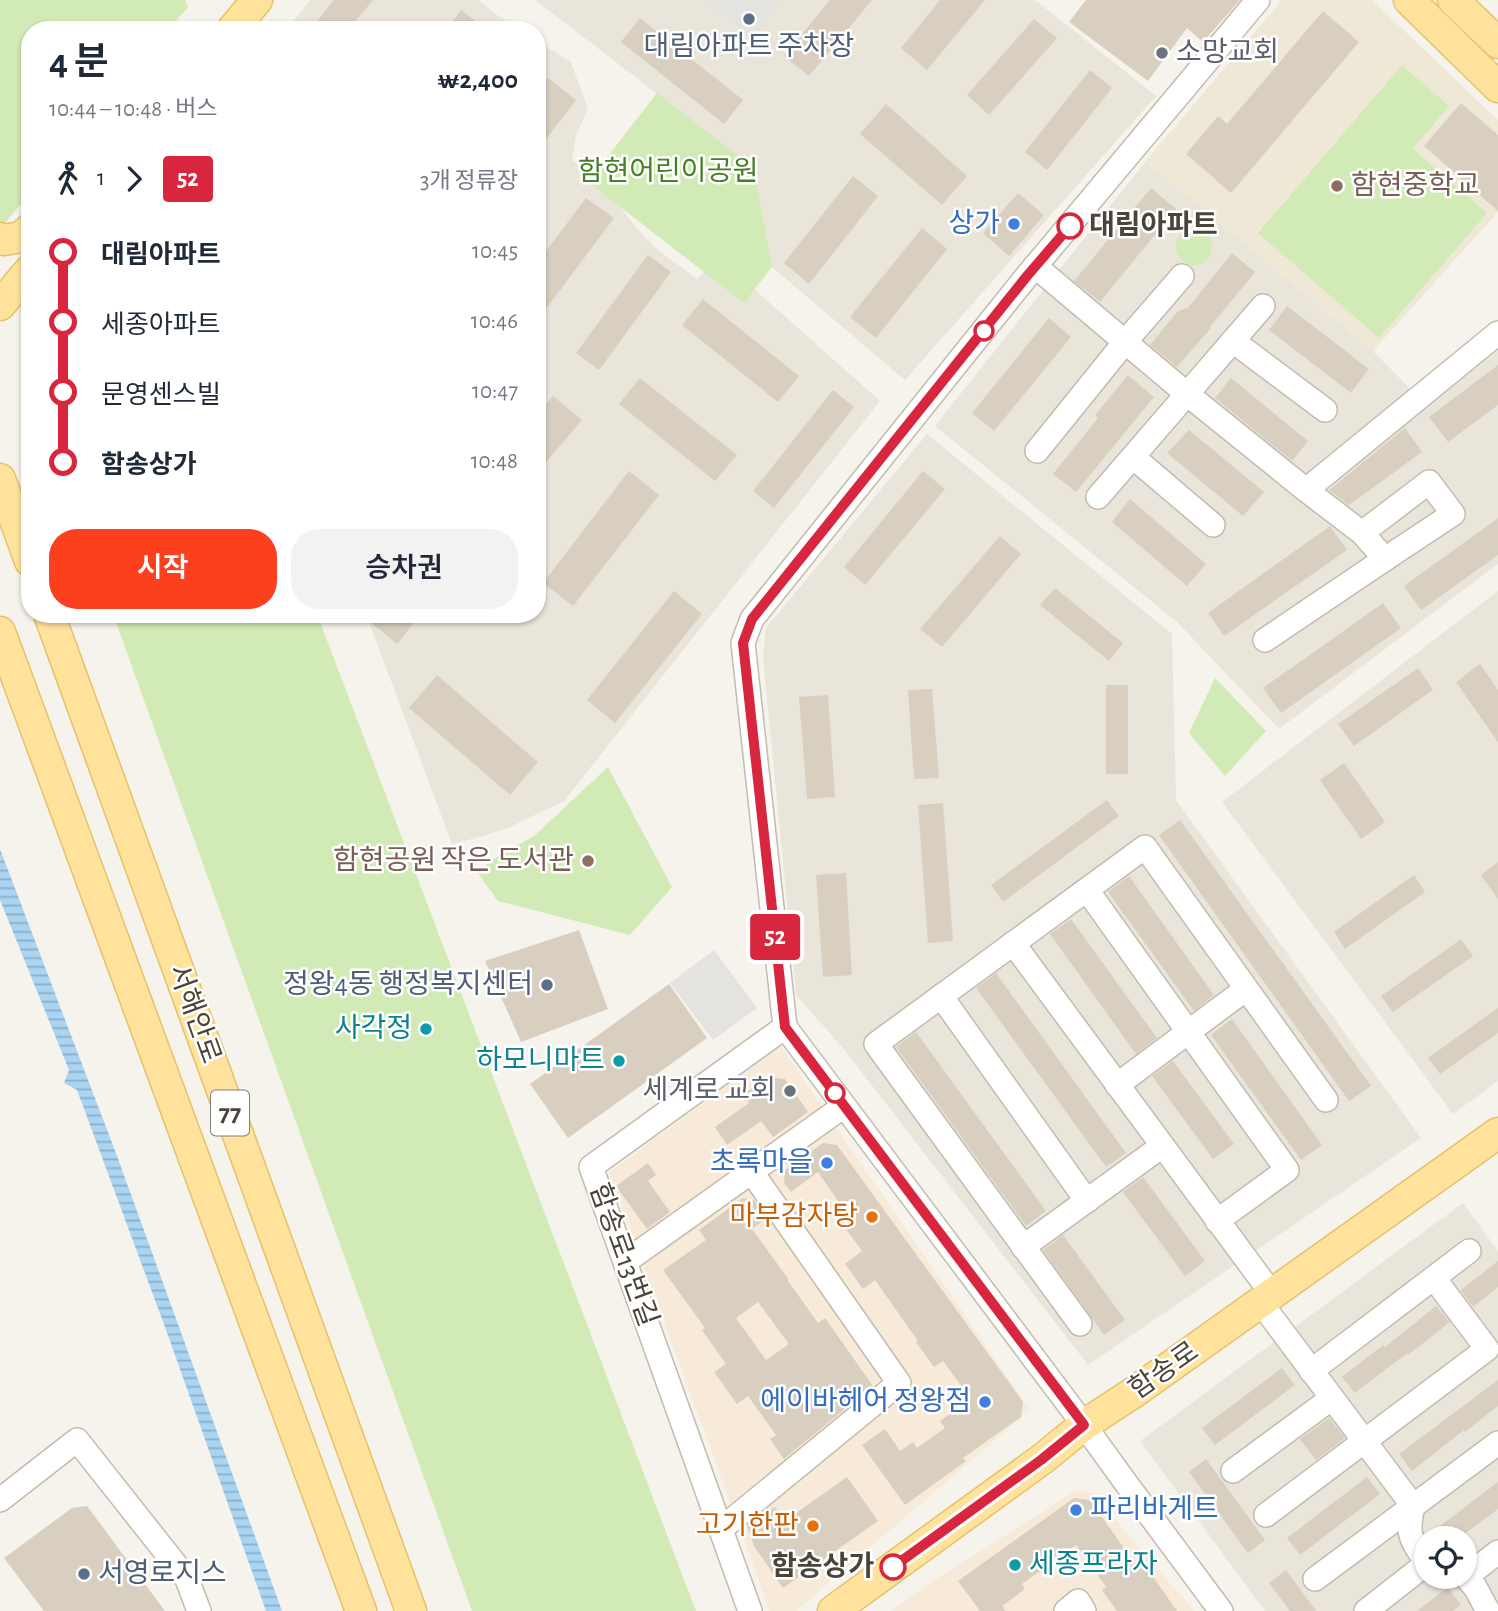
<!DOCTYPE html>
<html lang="ko">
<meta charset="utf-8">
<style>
body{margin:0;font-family:"Alegreya Sans","Noto Sans KR",sans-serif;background:#f2f2f3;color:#1f2937;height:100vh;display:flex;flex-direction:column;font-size:26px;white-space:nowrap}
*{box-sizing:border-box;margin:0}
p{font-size:23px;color:#747a83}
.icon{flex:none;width:38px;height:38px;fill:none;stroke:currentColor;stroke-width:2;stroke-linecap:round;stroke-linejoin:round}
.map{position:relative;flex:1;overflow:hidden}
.panel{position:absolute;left:21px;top:21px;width:525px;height:602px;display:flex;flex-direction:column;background:#fff;border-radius:28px;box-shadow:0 2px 5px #0004}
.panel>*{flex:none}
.badge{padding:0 14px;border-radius:5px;font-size:24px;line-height:46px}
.controls{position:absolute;left:1414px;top:1526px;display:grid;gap:14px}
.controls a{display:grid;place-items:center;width:63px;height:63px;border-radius:50%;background:#fff;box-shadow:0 2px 5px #0004;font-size:35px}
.map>.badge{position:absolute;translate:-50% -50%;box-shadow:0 0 0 4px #fff}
.legs{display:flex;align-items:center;gap:10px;height:77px;padding:0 28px;font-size:23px}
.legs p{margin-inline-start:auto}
.overview{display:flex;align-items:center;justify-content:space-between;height:119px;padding:0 28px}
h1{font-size:38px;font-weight:600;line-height:52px}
.primary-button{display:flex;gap:14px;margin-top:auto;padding:14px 28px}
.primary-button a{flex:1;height:80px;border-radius:28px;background:#fc3f1d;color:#fff;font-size:28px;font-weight:600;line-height:80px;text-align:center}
.primary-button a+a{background:#f2f2f3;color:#1f2937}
ul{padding:0 28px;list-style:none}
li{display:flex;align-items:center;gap:24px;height:70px;font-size:26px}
li i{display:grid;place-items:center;width:10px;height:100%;margin:0 9px;background:currentColor}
li i::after{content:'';width:18px;height:18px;margin:-9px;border:5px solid;border-radius:50%;background:#fff}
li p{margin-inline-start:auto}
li:first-child i{background:linear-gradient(#0000 50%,currentColor 0)}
li:last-child i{background:linear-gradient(currentColor 50%,#0000 0)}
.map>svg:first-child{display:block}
.residential{fill:#eae5da;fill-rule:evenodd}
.commercial{fill:#f7ead8}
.education{fill:#efe8d6}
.park{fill:#d2eab5}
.parking{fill:#e5e3e0}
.water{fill:url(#water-rules)}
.building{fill:#d8cfc1;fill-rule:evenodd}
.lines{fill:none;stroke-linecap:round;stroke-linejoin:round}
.minor-casing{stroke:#c2bbae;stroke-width:26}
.major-casing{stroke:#e6c16a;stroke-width:33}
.minor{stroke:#fff;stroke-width:23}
.major{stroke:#ffe39c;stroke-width:30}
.line-1-casing{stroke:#fff;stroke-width:16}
.line-1{stroke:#d7263d;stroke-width:10}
.service-dot{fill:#5c6f8a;stroke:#fff;stroke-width:2.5}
.worship-dot{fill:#6b7280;stroke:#fff;stroke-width:2.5}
.education-dot{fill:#8d6e63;stroke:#fff;stroke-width:2.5}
.shop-dot{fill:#3f7fe0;stroke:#fff;stroke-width:2.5}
.stop-1-dot{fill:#fff;stroke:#d7263d;stroke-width:3.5}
.culture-dot{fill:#0f9aa8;stroke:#fff;stroke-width:2.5}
.food-dot{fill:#e8710a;stroke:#fff;stroke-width:2.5}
.labels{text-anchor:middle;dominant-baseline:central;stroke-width:5;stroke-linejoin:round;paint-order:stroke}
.shield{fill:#fff;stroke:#817c74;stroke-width:2}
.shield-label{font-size:26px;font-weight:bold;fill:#4b4439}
.service-label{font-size:28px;fill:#4e5e75;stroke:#fff}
.worship-label{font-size:28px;fill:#5b616d;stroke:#fff;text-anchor:start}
.park-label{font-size:28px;fill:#4a7f2a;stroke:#fff}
.education-label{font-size:28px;fill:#785e54;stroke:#fff;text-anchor:start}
.shop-label{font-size:28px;fill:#366cbe;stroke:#fff;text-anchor:end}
.stop-label{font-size:28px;font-weight:bold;fill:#4b4439;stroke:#fff;text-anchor:start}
.street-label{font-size:28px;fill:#4b4439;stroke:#fff}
.culture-label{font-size:28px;fill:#0d838f;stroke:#fff;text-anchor:end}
.food-label{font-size:28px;fill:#c56008;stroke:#fff;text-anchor:end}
</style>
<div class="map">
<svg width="1498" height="1611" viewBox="0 0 1498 1611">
<defs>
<pattern id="water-rules" width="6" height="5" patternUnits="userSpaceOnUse" patternTransform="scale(1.75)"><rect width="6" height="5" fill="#a9d4f2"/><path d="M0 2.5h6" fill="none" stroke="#8caec5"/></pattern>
</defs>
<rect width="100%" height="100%" fill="#f6f3ec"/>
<g class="residential">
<polygon points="310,0 478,0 497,15 520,30 287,30"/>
<polygon points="535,0 1035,0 1156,96 905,380 772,267 754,168"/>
<polygon points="537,41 571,62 588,109 576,135 572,160 612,197 639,231 657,249 697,279 718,257 880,401 564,801 510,827 483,836 452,844 366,614 537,614"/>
<polygon points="1146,161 1373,351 1428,407 1498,351 1498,564 1279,729 1177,622 935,426"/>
<polygon points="927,434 1172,634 1176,800 1421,1138 1088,1365 843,1048 796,995 763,657 766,628"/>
<polygon points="1498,591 1498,1081 1453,1114 1222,802"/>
<path d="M 1463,1203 L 1498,1251 L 1498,1611 L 1265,1611 L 1140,1441 ZM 1426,1538 L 1465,1538 L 1465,1577 L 1426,1577 Z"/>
</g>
<g class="commercial">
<polygon points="781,1047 1030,1410 796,1611 770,1611 609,1172"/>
<polygon points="1077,1490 1093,1494 1194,1611 891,1611 922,1588"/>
</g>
<polygon class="education" points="1282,0 1372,0 1498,120 1498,212 1373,351 1146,161"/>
<g class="park">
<polygon points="0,0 185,0 188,7 168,30 30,30 30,193 0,229"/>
<polygon points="1402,65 1449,106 1413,149 1487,213 1379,338 1258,233"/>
<polygon points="657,93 754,168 772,267 744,303 588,182"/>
<circle cx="1194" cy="247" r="18"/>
<polygon points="113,614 317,614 696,1611 472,1611"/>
<polygon points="1215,678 1266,731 1225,776 1189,733"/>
<polygon points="608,767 672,887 630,935 498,901 477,872 498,856 534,836"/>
</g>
<g class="parking">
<polygon points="706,0 783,0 752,38"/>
<polygon points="714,950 757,1008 713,1040 670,983"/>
</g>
<polygon class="water" points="0,849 117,1156 282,1611 266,1611 165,1327 77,1090 64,1083 69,1070 0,900"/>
<g class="building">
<polygon points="334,0 373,0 348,30 310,30"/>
<polygon points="830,0 872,0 809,76 784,56"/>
<polygon points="940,0 985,0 927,70 901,48"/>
<polygon points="1086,0 1240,0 1203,42 1187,28 1148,81 1069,22"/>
<polygon points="461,10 488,30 446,30"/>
<polygon points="1323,11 1359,42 1231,193 1186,154 1218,116 1227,124"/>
<polygon points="640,18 743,100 724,124 621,42"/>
<polygon points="1034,19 1057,38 989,115 967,95"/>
<polygon points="1090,70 1112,88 1047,170 1025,152"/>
<polygon points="548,78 576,100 537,151 537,92"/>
<polygon points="1461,103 1498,135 1498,211 1424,146"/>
<polygon points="886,104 967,176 942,205 860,134"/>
<polygon points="853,176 878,196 809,284 784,263"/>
<polygon points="1151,188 1176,209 1100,302 1074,281"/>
<polygon points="1018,193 1044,215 1009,256 983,233"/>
<polygon points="586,198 614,218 537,321 537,263"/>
<polygon points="922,228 947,249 876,338 850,317"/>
<polygon points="1232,253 1255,272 1210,327 1211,328 1177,367 1150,345 1178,311 1188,308"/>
<polygon points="648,255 671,272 599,370 576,353"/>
<polygon points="703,299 799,376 778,402 682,325"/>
<polygon points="1287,306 1369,369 1351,393 1269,330"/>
<polygon points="1049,318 1071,337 994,431 972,413"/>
<polygon points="1498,365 1498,405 1448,442 1429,417"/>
<polygon points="1128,375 1154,397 1076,492 1053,474 1098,418 1095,415"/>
<polygon points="640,378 737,455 715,481 619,404"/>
<polygon points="1231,378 1308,441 1292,461 1215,398"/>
<polygon points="833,390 854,407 774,508 753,491"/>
<polygon points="553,396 582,420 537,473 537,415"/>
<polygon points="1405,428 1422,452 1349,505 1329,490"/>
<polygon points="1189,430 1264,492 1243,516 1167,453"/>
<polygon points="629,471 659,495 573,606 543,583"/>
<polygon points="923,471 945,489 865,585 844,567"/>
<polygon points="1130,499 1206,564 1187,586 1112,522"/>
<polygon points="1498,518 1498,555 1421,610 1404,586"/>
<polygon points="1330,526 1347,550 1224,636 1208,613"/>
<polygon points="1000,536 1021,554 942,647 920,629"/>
<polygon points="1055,588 1123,643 1109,661 1040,605"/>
<polygon points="674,591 702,614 615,723 587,700"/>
<polygon points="1383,603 1401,628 1281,713 1263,688"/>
<polygon points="361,614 421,614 397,644"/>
<polygon points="1480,664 1498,690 1498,742 1456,682"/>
<polygon points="1418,668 1433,690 1354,746 1338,724"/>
<polygon points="437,675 538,762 510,795 409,708"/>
<rect x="1106" y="685" width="22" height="89"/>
<polygon points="932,689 939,778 914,779 908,690"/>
<polygon points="828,695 835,797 807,799 799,697"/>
<polygon points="1344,763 1385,822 1361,839 1320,780"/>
<polygon points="1107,800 1119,816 1003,902 991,885"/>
<polygon points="943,803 953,941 928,943 918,805"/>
<polygon points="1180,820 1371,1086 1349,1101 1159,835"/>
<polygon points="1498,862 1498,899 1481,875"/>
<polygon points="846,873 852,975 823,977 816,875"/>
<polygon points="1414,875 1425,892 1345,949 1334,932"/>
<polygon points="1129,876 1214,995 1194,1011 1108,892"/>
<polygon points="1071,919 1157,1038 1136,1054 1050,934"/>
<polygon points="579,930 608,1009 521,1042 485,961"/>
<polygon points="1461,939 1473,956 1393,1012 1381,996"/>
<polygon points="996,973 1126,1153 1106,1167 976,988"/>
<polygon points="669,984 707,1038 568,1138 530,1084"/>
<polygon points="1498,1008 1498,1033 1440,1074 1428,1058"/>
<polygon points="1232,1019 1322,1145 1301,1160 1211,1035"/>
<polygon points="916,1032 1046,1211 1026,1226 896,1047"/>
<polygon points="1173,1061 1234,1144 1213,1159 1152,1076"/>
<polygon points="768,1077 785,1079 808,1112 773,1137 761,1121 727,1145 715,1127 749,1103 743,1095"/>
<polygon points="823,1143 837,1145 1023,1402 1021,1417 963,1458 966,1461 905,1505 862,1445 885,1429 900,1451 913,1442 917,1448 945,1428 940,1421 971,1399 943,1361 934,1367 916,1342 918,1341 875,1280 863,1289 845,1264 862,1251 832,1210 840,1204 818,1172 791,1192 784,1183 785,1170"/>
<polygon points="648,1163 656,1175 648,1181 670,1212 647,1229 616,1186"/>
<polygon points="1143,1177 1205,1261 1185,1276 1123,1192"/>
<path d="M 743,1198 L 754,1200 L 767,1218 L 752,1229 L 789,1280 L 788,1281 L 818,1323 L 825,1318 L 873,1386 L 784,1459 L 770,1439 L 776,1435 L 748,1396 L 737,1404 L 714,1372 L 726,1364 L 702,1330 L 705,1328 L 663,1270 L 706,1240 L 699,1230 ZM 758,1302 L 789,1344 L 766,1360 L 736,1318 Z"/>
<polygon points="1063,1235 1125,1320 1104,1335 1043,1250"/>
<polygon points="1498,1261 1498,1287 1473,1307 1461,1290"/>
<polygon points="1436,1306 1450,1322 1408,1355 1407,1353 1355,1393 1342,1377 1383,1345 1385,1347"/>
<polygon points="1282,1368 1295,1385 1215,1445 1202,1428"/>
<polygon points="1498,1380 1498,1406 1465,1432 1464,1430 1412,1471 1399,1454"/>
<polygon points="1329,1418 1345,1438 1316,1460 1300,1439"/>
<polygon points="1206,1459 1265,1540 1248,1553 1189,1472"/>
<polygon points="847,1477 878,1521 783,1588 754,1546 747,1526 775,1507 785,1521"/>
<polygon points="1367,1477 1380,1494 1300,1555 1287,1538"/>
<polygon points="1498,1482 1498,1509 1459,1538 1427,1538 1427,1536"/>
<polygon points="1074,1498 1090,1500 1136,1565 1142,1561 1177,1611 1117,1611 1102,1590 1106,1587 1076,1545 1022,1584 1025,1589 1002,1606 1006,1611 980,1611 958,1581"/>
<polygon points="87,1506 165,1611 44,1611 4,1558 72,1508"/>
<polygon points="1286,1570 1316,1611 1290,1611 1269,1583"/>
<polygon points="1448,1587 1461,1605 1453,1611 1417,1611"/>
</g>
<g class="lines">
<defs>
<g id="minor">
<polyline points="1035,266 1187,394 1306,490 1498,333"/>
<polyline points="1233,341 1325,410"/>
<polyline points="1037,451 1125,342 1182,276"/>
<polyline points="1133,457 1213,525"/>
<polyline points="1306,490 1362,533 1429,482 1453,514 1385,559 1362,533"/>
<polyline points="1098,497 1263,306"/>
<polyline points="1265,640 1385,559"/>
<polyline points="1087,890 1287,1170 1217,1221"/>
<polyline points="1013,943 1272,1294"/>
<polyline points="941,996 1087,1201"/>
<polyline points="1117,1085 1246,989"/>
<polyline points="1023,1247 1162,1146"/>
<polyline points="625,1262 844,1106"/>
<path d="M 1261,1303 L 1413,1506 C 1407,1533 1409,1536 1424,1559 L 1426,1560"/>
<polyline points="1080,1324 876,1044 1145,847 1326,1100"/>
<polyline points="1311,1371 1469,1251"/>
<polyline points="1233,1471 1332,1398"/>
<polyline points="0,1500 77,1440 187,1579 199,1611"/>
<polyline points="1266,1515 1487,1349 1434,1278"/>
<polyline points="721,1529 899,1383 751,1171"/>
<polyline points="1465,1576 1475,1587 1488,1611"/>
<polyline points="1466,1577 1498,1552"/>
<polyline points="1315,1579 1498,1443"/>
<polyline points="750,1611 591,1167 785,1027"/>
<polyline points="1066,1611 1078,1601 1084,1611"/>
<polyline points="1221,1611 1123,1479 1084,1425 785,1027 743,643 752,619 1027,276 1258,0"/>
<polyline points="1366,1611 1426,1564"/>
</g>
<g id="major">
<polyline points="1409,0 1498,87"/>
<polyline points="1453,0 1498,43"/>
<polyline points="232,30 257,0"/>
<polyline points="0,238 4,240 21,237 30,229"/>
<polyline points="0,305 30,270"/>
<polyline points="0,479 30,561"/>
<polyline points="49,614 411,1611"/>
<polyline points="0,632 361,1611"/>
<polyline points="833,1611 1041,1460 1084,1425 1133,1393 1498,1133"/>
</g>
</defs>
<use href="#minor" class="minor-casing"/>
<use href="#major" class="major-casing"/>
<use href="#minor" class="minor"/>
<use href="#major" class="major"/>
</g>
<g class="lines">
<defs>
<polyline id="line-1" points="893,1567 1041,1460 1084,1425 785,1027 743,643 752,619 1027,276 1070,226"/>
</defs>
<use href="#line-1" class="line-1-casing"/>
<use href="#line-1" class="line-1"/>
</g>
<g class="service-dot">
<circle cx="749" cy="19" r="7"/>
<circle cx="547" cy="985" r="7"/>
<circle cx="84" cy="1574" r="7"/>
</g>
<g class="worship-dot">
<circle cx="1162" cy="53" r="7"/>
<circle cx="790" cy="1091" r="7"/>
</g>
<g class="education-dot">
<circle cx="1337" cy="186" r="7"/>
<circle cx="588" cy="861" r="7"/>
</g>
<g class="shop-dot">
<circle cx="1014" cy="224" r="7"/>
<circle cx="827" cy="1163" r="7"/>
<circle cx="985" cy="1402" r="7"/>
<circle cx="1076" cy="1510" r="7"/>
</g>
<g class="stop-1-dot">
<circle cx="1070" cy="226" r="12"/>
<circle cx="984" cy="331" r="9"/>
<circle cx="835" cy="1093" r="9"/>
<circle cx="893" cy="1567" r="12"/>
</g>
<g class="culture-dot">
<circle cx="426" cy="1029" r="7"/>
<circle cx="619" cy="1061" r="7"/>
<circle cx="1015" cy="1565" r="7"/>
</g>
<g class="food-dot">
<circle cx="872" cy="1217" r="7"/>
<circle cx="813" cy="1526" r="7"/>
</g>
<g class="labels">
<rect class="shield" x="211" y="1090.5" width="38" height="45" rx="5"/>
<g class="shield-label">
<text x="230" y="1113">77</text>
</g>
<g class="service-label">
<text x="749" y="47">대림아파트 주차장</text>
<text x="533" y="985" text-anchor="end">정왕4동 행정복지센터</text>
<text x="98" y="1574" text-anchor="start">서영로지스</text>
</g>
<g class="worship-label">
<text x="1176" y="53">소망교회</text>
<text x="776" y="1091" text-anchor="end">세계로 교회</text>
</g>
<g class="park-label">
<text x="668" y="172">함현어린이공원</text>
</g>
<g class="education-label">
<text x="1351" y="186">함현중학교</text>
<text x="574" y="861" text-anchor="end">함현공원 작은 도서관</text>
</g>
<g class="shop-label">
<text x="1000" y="224">상가</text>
<text x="813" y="1163">초록마을</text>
<text x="971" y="1402">에이바헤어 정왕점</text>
<text x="1090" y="1510" text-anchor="start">파리바게트</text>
</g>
<g class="stop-label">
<text x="1089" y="226">대림아파트</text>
<text x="874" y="1567" text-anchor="end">함송상가</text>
</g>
<g class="street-label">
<text transform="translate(194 1014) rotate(70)">서해안로</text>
<text transform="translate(623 1255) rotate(70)">함송로13번길</text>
<text transform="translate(1164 1371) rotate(-35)">함송로</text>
</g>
<g class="culture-label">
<text x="412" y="1029">사각정</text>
<text x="605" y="1061">하모니마트</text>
<text x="1029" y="1565" text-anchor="start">세종프라자</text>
</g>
<g class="food-label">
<text x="858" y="1217">마부감자탕</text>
<text x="799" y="1526">고기한판</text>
</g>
</g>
</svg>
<div class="controls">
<a><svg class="icon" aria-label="locate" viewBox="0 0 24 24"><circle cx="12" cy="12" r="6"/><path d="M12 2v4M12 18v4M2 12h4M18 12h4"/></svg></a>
</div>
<b class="badge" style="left:775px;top:937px;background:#d7263d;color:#fff">52</b>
<section class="panel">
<div class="overview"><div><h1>4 분</h1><p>10:44 – 10:48 · 버스</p></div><b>₩2,400</b></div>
<div class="legs"><svg class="icon" aria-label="walk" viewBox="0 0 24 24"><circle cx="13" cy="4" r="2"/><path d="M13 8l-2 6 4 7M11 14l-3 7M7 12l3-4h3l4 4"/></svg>1<svg class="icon" aria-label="forward" viewBox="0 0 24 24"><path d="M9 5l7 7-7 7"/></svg><b class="badge" style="background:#d7263d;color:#fff">52</b><p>3개 정류장</p></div>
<ul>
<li><i style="color:#d7263d"></i><b>대림아파트</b><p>10:45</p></li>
<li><i style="color:#d7263d"></i><span>세종아파트</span><p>10:46</p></li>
<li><i style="color:#d7263d"></i><span>문영센스빌</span><p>10:47</p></li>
<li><i style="color:#d7263d"></i><b>함송상가</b><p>10:48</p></li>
</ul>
<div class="primary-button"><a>시작</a><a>승차권</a></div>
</section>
</div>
